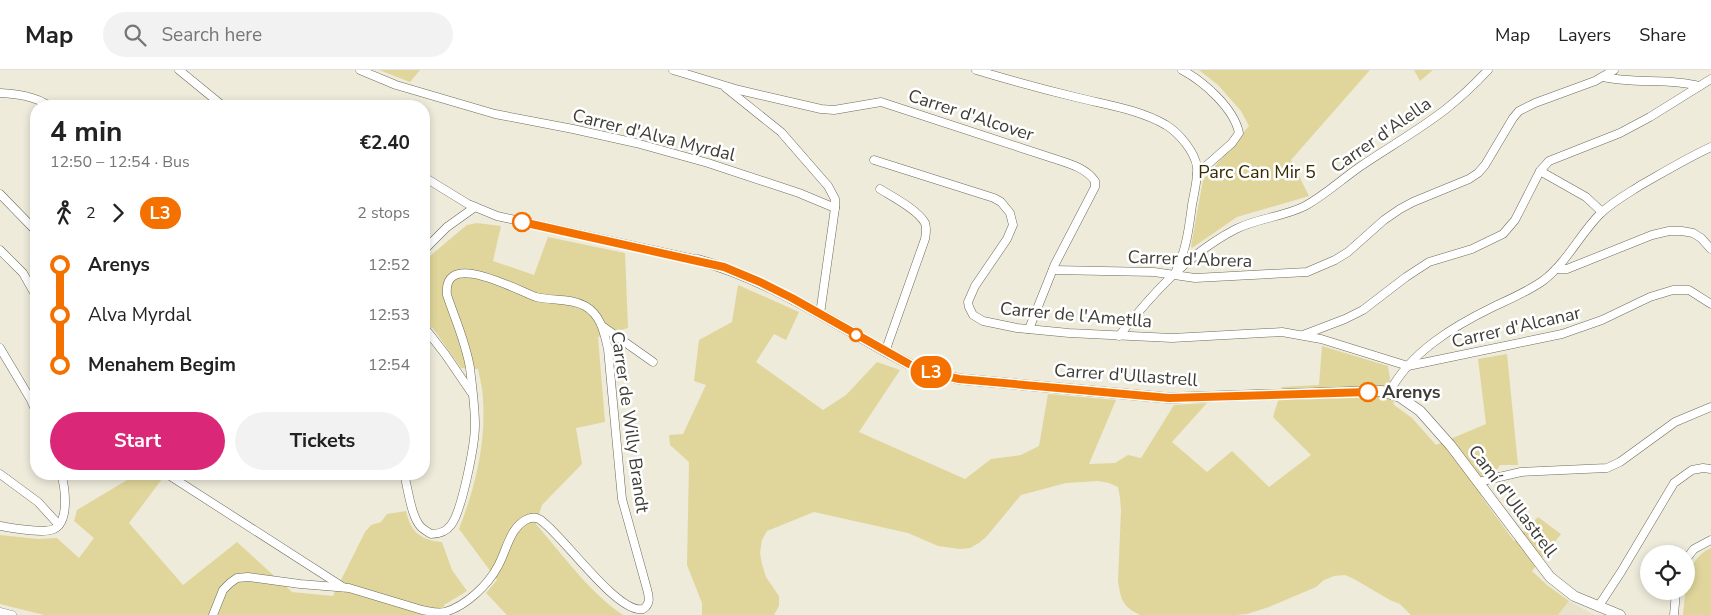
<!DOCTYPE html>
<meta charset="utf-8">
<style>
body{margin:0;font-family:"Nunito Sans",sans-serif;background:#f2f2f2;color:#222;height:100vh;display:flex;flex-direction:column;font-size:19px;white-space:nowrap}
*{box-sizing:border-box;margin:0}
p{font-size:16px;color:#767676}
.icon{flex:none;width:28px;height:28px;fill:none;stroke:currentColor;stroke-width:2;stroke-linecap:round;stroke-linejoin:round}
.map{position:relative;flex:1;overflow:hidden}
.sheet{position:absolute;left:30px;top:30px;width:400px;height:380px;display:flex;flex-direction:column;background:#fff;border-radius:20px;box-shadow:0 2px 8px #0003}
.sheet>*{flex:none}
.badge{padding:0 10px;border-radius:16px;font-size:18px;line-height:32px}
.controls{position:absolute;left:1640px;top:475px;display:grid;gap:10px}
.controls a{display:grid;place-items:center;width:55px;height:55px;border-radius:50%;background:#fff;box-shadow:0 2px 8px #0003;font-size:25px}
.map>.badge{position:absolute;translate:-50% -50%;box-shadow:0 0 0 2px #fff}
.legs{display:flex;align-items:center;gap:8px;height:55px;padding:0 20px;font-size:16px}
.legs p{margin-inline-start:auto}
.head{display:flex;align-items:center;justify-content:space-between;height:85px;padding:0 20px}
h1{font-size:28px;font-weight:700;line-height:38px}
.primary-button{display:flex;gap:10px;margin-top:auto;padding:10px 20px}
.primary-button a{flex:1;height:58px;border-radius:30px;background:#db2777;color:#fff;font-size:20px;font-weight:700;line-height:58px;text-align:center}
.primary-button a+a{background:#f2f2f2;color:#222}
ul{padding:0 20px;list-style:none}
li{display:flex;align-items:center;gap:18px;height:50px;font-size:19px}
li i{display:grid;place-items:center;width:8px;height:100%;margin:0 6px;background:currentColor}
li i::after{content:'';width:12px;height:12px;margin:-6px;border:4px solid;border-radius:50%;background:#fff}
li p{margin-inline-start:auto}
li:first-child i{background:linear-gradient(#0000 50%,currentColor 0)}
li:last-child i{background:linear-gradient(currentColor 50%,#0000 0)}
header{display:flex;align-items:center;gap:30px;box-sizing:border-box;height:70px;padding:0 25px;background:#fff;border-bottom:1px solid #e0e0e0}
header strong{font-size:24px}
nav{display:flex;gap:28px;margin-inline-start:auto;font-size:18px}
.search{width:350px;height:45px;background:#f2f2f2;display:flex;align-items:center;gap:12px;box-sizing:border-box;padding:0 18px;border-radius:28px;color:#767676;font-size:19px}
.map>svg:first-child{display:block}
.built{fill:#e7e3cb}
.green{fill:#e0d69c}
.lines{fill:none;stroke-linecap:round;stroke-linejoin:round}
.minor-casing{stroke:#6e6b5c;stroke-width:9}
.tertiary-casing{stroke:#6e6b5c;stroke-width:11}
.minor{stroke:#fff;stroke-width:8}
.tertiary{stroke:#fff;stroke-width:10}
.line-1-casing{stroke:#fff;stroke-width:11}
.line-1{stroke:#f47100;stroke-width:8}
.stop-1-dot{fill:#fff;stroke:#f47100;stroke-width:2.5}
.labels{text-anchor:middle;dominant-baseline:central;stroke-width:5;stroke-linejoin:round;paint-order:stroke}
.street-label{font-size:18px;fill:#3e3d37;stroke:#fff}
.park-label{font-size:18px;fill:#342d02;stroke:#fff}
.stop-label{font-size:18px;font-weight:bold;fill:#3e3d37;stroke:#fff;text-anchor:start}
</style>
<header>
<strong>Map</strong>
<div class="search"><svg class="icon" aria-label="search" viewBox="0 0 24 24"><circle cx="10" cy="10" r="6"/><path d="M15 15l6 6"/></svg>Search here</div>
<nav><a>Map</a><a>Layers</a><a>Share</a></nav>
</header>
<div class="map">
<svg width="1711" height="545" viewBox="0 0 1711 545">
<rect width="100%" height="100%" fill="#eeebdb"/>
<polygon class="built" points="1569,531 1594,545 1558,545"/>
<g class="green">
<polygon points="379,0 420,0 410,12"/>
<polygon points="1199,0 1370,0 1291,90 1309,126 1237,147 1192,178 1191,176 1203,110 1249,56 1241,41 1218,15"/>
<polygon points="1414,0 1433,0 1420,11"/>
<path d="M 477,153 L 501,156 L 493,191 L 534,205 L 548,167 L 625,183 L 628,258 L 598,267 L 605,352 L 576,358 L 582,394 L 542,435 L 536,454 C 561,483 591,524 623,545 L 507,545 L 486,523 L 497,510 L 459,459 C 475,418 486,374 483,330 C 483,320 480,309 478,299 L 461,298 L 432,257 L 424,265 L 424,191 L 462,159 L 467,155 Z"/>
<path d="M 738,215 L 799,242 L 786,270 L 774,264 L 756,292 L 823,340 L 846,325 L 877,292 L 900,300 L 859,362 L 965,409 L 991,389 L 1021,385 L 1039,376 L 1048,324 L 1116,330 L 1089,394 L 1115,393 L 1128,385 L 1141,388 L 1174,335 L 1207,333 L 1172,372 L 1207,402 L 1232,381 L 1269,417 L 1311,385 L 1273,347 L 1282,317 L 1319,315 L 1322,276 L 1388,296 L 1394,335 L 1412,348 L 1436,375 L 1486,354 L 1478,289 L 1507,284 L 1518,395 L 1500,395 L 1481,426 L 1514,471 L 1538,447 L 1561,464 L 1532,501 L 1547,515 L 1569,531 L 1558,545 L 1411,545 L 1400,534 L 1390,530 L 1354,509 L 1345,505 L 1334,506 L 1324,510 L 1316,517 L 1269,537 L 1247,544 L 1235,545 L 1140,545 C 1122,536 1121,530 1118,511 L 1121,440 L 1120,428 L 1118,417 L 1109,413 L 1098,411 L 1066,413 L 1021,425 L 987,466 L 979,473 L 970,478 L 960,479 L 938,476 L 908,463 L 814,442 L 767,461 L 762,470 L 760,483 L 762,494 L 766,507 L 779,526 L 779,536 L 774,545 L 702,545 L 702,533 L 687,495 L 689,392 L 670,375 L 669,365 L 683,364 L 706,315 L 694,311 L 699,270 L 732,252 Z"/>
<path d="M 137,404 L 153,404 L 162,409 L 129,453 L 183,515 L 237,472 L 292,522 L 333,526 L 365,462 L 371,455 L 381,452 L 387,444 L 406,441 C 411,462 420,470 442,472 L 452,500 L 467,521 L 444,535 L 445,545 L 44,545 L 0,534 L 0,465 L 38,469 L 57,468 L 79,488 L 94,468 L 74,451 L 77,440 Z"/>
<path d="M 1711,478 L 1711,545 L 1683,545 C 1686,521 1685,489 1711,478 Z"/>
</g>
<g class="lines">
<defs>
<g id="minor">
<polyline points="179,0 223,36"/>
<polyline points="360,0 396,15 495,44 573,59 636,73 708,93 799,123 835,138 820,244"/>
<path d="M 673,0 L 739,20 L 821,39 L 834,40 L 881,32 L 1052,88 C 1067,93 1085,97 1095,111 L 1095,117 L 1055,194 L 1029,259"/>
<path d="M 976,0 C 1009,10 1042,19 1075,27 C 1106,35 1138,39 1166,55 C 1179,63 1195,82 1197,97 C 1198,109 1194,123 1192,135 C 1189,158 1186,181 1176,201"/>
<path d="M 1182,0 C 1203,11 1234,38 1239,63 L 1232,73 L 1197,104"/>
<path d="M 1603,7 C 1635,14 1668,8 1699,16"/>
<polyline points="726,18 781,62 828,116 835,129 835,138"/>
<path d="M 0,23 C 17,24 35,26 49,36"/>
<polyline points="874,90 994,128 1001,132 1010,143 1013,155 1007,169 975,216 968,232 969,237 973,245 983,251 1017,258 1069,263 1172,268 1282,262 1321,269 1408,296 1562,264 1602,250 1650,227 1673,220 1689,220 1711,234"/>
<polyline points="1540,101 1586,127 1602,142"/>
<polyline points="424,107 468,134 497,146 698,190"/>
<path d="M 880,119 C 893,127 918,140 925,153 C 927,159 926,164 925,169 L 885,282"/>
<polyline points="0,124 36,161"/>
<polyline points="0,180 23,203 36,226"/>
<polyline points="424,180 447,157 475,137"/>
<polyline points="1556,199 1567,199 1652,165 1669,161 1682,161 1693,163 1701,168 1711,179"/>
<polyline points="1053,200 1154,202 1195,208 1307,202 1335,190 1348,182 1384,150 1400,139 1413,132 1469,109 1478,103 1485,95 1513,48 1519,41 1535,33 1595,11 1614,0"/>
<polyline points="602,256 653,292"/>
<polyline points="424,257 445,284 471,322"/>
<polyline points="1303,265 1345,249 1363,240 1406,207 1429,192 1472,179 1503,164 1515,150 1540,101 1549,91 1620,63 1650,47 1711,9"/>
<path d="M 1119,266 C 1151,225 1189,183 1236,159 C 1258,148 1283,147 1305,136 C 1325,125 1342,109 1361,96 C 1389,77 1419,60 1446,39 C 1461,27 1475,14 1488,0"/>
<polyline points="0,278 31,330 36,342"/>
<path d="M 1389,323 C 1410,282 1454,256 1493,237 C 1510,229 1529,221 1544,210 C 1567,192 1580,164 1600,144 C 1612,132 1627,124 1641,115 C 1664,102 1687,88 1711,77"/>
<polyline points="0,404 38,432 59,455"/>
<polyline points="167,404 343,517"/>
<polyline points="1478,412 1521,402 1607,398 1620,392 1675,352 1711,337"/>
<path d="M 0,456 C 13,458 43,464 54,459 C 70,451 65,417 61,404"/>
<polyline points="1686,489 1694,479 1711,470"/>
<polyline points="1598,537 1621,502 1674,413 1692,400 1703,398 1711,399"/>
<polyline points="0,542 12,545"/>
<path d="M 213,545 L 223,520 L 230,513 L 237,508 L 248,507 L 300,514 L 349,518 L 422,540 C 429,541 437,544 445,542 C 466,536 488,515 498,496 C 504,485 507,472 514,461 C 519,454 529,444 539,449 C 560,461 617,545 643,539 C 651,534 649,527 647,519 L 622,429 L 608,279 C 604,262 601,245 585,236 C 571,228 552,231 536,227 C 518,221 442,178 447,225 C 455,249 466,273 470,298 C 472,316 475,337 475,355 C 475,374 462,441 451,455 C 446,462 439,464 431,464 C 428,462 424,460 421,457 C 411,447 408,418 404,404"/>
<polyline points="1674,545 1676,521"/>
</g>
<path id="tertiary" d="M 698,190 C 775,211 840,258 909,294 L 921,299 L 959,309 L 1169,328 L 1382,321 L 1400,327 L 1420,341 L 1451,376 L 1550,507 L 1574,526 L 1620,545"/>
</defs>
<use href="#minor" class="minor-casing"/>
<use href="#tertiary" class="tertiary-casing"/>
<use href="#minor" class="minor"/>
<use href="#tertiary" class="tertiary"/>
</g>
<g class="lines">
<defs>
<polyline id="line-1" points="522,152 724,197 760,212 792,228 909,294 921,300 959,309 1169,328 1368,322"/>
</defs>
<use href="#line-1" class="line-1-casing"/>
<use href="#line-1" class="line-1"/>
</g>
<g class="stop-1-dot">
<circle cx="522" cy="152" r="9"/>
<circle cx="856" cy="265" r="6"/>
<circle cx="1368" cy="322" r="9"/>
</g>
<g class="labels">
<g class="street-label">
<text transform="translate(971 45) rotate(18)">Carrer d'Alcover</text>
<text transform="translate(654 65) rotate(14)">Carrer d'Alva Myrdal</text>
<text transform="translate(1381 65) rotate(-35)">Carrer d'Alella</text>
<text transform="translate(1190 189) rotate(2)">Carrer d'Abrera</text>
<text transform="translate(1076 245) rotate(5)">Carrer de l'Ametlla</text>
<text transform="translate(1516 257) rotate(-13)">Carrer d'Alcanar</text>
<text transform="translate(1126 305) rotate(4)">Carrer d'Ullastrell</text>
<text transform="translate(630 352) rotate(82)">Carrer de Willy Brandt</text>
<text transform="translate(1513 431) rotate(53)">Camí d'Ullastrell</text>
</g>
<g class="park-label">
<text x="1257" y="102">Parc Can Mir 5</text>
</g>
<g class="stop-label">
<text x="1382" y="322">Arenys</text>
</g>
</g>
</svg>
<div class="controls">
<a><svg class="icon" aria-label="locate" viewBox="0 0 24 24"><circle cx="12" cy="12" r="6"/><path d="M12 2v4M12 18v4M2 12h4M18 12h4"/></svg></a>
</div>
<b class="badge" style="left:931px;top:302px;background:#f47100;color:#fff">L3</b>
<section class="sheet">
<div class="head"><div><h1>4 min</h1><p>12:50 – 12:54 · Bus</p></div><b>€2.40</b></div>
<div class="legs"><svg class="icon" aria-label="walk" viewBox="0 0 24 24"><circle cx="13" cy="4" r="2"/><path d="M13 8l-2 6 4 7M11 14l-3 7M7 12l3-4h3l4 4"/></svg>2<svg class="icon" aria-label="forward" viewBox="0 0 24 24"><path d="M9 5l7 7-7 7"/></svg><b class="badge" style="background:#f47100;color:#fff">L3</b><p>2 stops</p></div>
<ul>
<li><i style="color:#f47100"></i><b>Arenys</b><p>12:52</p></li>
<li><i style="color:#f47100"></i><span>Alva Myrdal</span><p>12:53</p></li>
<li><i style="color:#f47100"></i><b>Menahem Begim</b><p>12:54</p></li>
</ul>
<div class="primary-button"><a>Start</a><a>Tickets</a></div>
</section>
</div>
